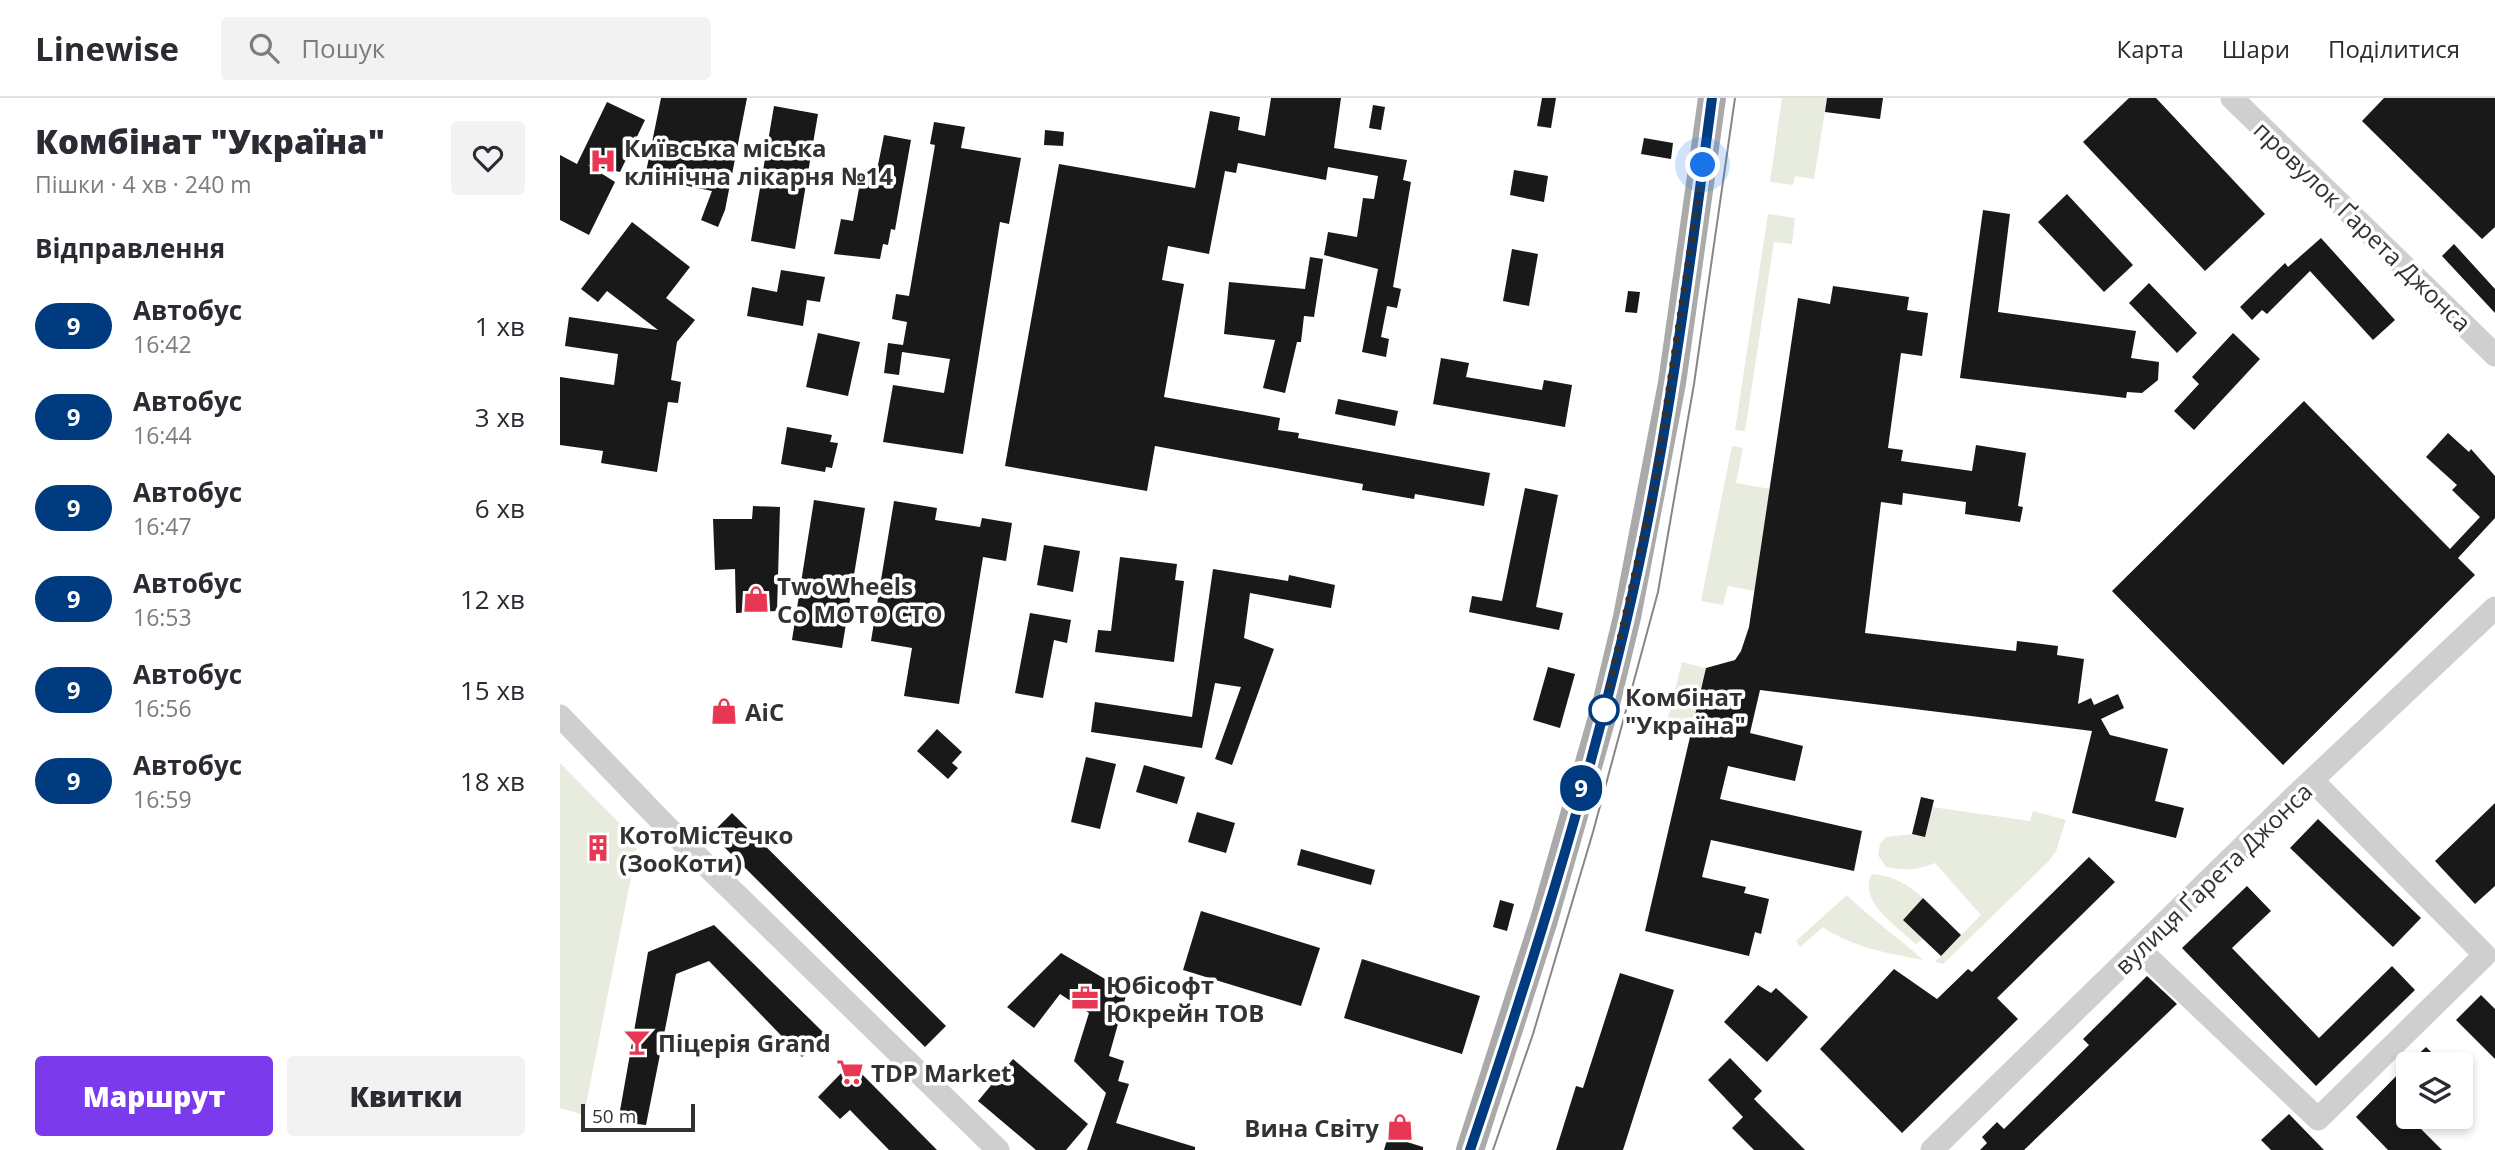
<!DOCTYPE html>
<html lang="uk">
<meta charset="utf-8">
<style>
body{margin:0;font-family:"Open Sans",sans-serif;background:#f2f2f3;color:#2b2b33;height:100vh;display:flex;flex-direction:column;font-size:26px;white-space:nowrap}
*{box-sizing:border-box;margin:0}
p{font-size:23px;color:#7c7c81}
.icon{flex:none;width:38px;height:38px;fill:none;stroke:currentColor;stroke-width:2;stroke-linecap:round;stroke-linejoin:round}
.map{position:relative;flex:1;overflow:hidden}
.drawer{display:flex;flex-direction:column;background:#fff;width:560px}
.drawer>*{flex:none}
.badge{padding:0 14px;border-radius:23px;font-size:24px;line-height:46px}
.fabs{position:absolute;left:1836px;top:954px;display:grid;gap:14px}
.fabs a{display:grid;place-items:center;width:77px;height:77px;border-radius:7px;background:#fff;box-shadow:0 4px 10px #0003;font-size:35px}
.scale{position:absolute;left:21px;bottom:18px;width:114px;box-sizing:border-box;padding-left:7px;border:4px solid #323232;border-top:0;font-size:19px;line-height:24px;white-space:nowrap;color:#323232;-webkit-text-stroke:5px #fff;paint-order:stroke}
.you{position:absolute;width:35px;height:35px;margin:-18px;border:5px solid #fff;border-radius:50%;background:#1a73e8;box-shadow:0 0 0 10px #1a73e833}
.map>.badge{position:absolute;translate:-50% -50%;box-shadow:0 0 0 4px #fff}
h2{padding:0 35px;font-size:26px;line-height:63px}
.round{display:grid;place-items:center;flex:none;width:74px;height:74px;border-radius:7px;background:#f2f2f3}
.headline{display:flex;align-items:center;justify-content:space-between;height:119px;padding:0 35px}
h1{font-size:33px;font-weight:800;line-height:52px}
.action{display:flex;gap:14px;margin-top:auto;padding:14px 35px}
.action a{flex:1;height:80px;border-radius:7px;background:#7c3aed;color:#fff;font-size:28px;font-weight:800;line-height:80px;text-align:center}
.action a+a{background:#f2f2f3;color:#2b2b33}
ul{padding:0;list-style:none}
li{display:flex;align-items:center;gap:21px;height:91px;padding:0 35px}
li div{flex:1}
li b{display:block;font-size:26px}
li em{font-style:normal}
li .badge{min-width:77px;font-weight:700;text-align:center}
header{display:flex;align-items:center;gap:42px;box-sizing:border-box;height:98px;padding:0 35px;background:#fff;border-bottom:2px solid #e1e1e2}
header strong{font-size:33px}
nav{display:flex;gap:38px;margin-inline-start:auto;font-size:24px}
.search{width:490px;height:63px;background:#f2f2f3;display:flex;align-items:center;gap:18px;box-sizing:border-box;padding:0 24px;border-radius:7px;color:#7c7c81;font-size:26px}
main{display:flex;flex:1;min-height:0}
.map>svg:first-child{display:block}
.green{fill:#e7ecde}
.building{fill:#191919}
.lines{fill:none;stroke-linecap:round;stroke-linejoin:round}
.minor{stroke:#cfcfcf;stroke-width:23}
.major{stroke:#aaa;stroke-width:28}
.tram{stroke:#878787;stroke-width:2}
.line-casing{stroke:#fff;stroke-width:16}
.line{stroke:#003b80;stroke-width:10}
.walk{stroke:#323232;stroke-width:7;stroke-dasharray:0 12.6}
.stop-dot{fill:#fff;stroke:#003b80;stroke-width:3.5}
.labels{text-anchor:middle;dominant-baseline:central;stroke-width:7;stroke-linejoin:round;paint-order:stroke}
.poi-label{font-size:24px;font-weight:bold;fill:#323232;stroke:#fff;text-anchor:start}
.street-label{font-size:24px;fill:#323232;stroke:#fff}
.stop-label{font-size:24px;font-weight:bold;fill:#323232;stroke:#fff;text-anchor:start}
</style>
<header>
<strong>Linewise</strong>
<div class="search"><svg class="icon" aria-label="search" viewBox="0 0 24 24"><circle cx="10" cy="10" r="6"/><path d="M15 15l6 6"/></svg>Пошук</div>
<nav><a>Карта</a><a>Шари</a><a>Поділитися</a></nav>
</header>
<main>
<section class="drawer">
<div class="headline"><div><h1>Комбінат &quot;Україна&quot;</h1><p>Пішки · 4 хв · 240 m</p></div><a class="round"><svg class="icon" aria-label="heart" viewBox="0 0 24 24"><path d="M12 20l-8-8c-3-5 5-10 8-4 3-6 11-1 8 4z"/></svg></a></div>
<h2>Відправлення</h2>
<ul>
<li><span class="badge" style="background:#003b80;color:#fff">9</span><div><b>Автобус</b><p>16:42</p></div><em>1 хв</em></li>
<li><span class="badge" style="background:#003b80;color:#fff">9</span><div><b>Автобус</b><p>16:44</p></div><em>3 хв</em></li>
<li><span class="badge" style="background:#003b80;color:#fff">9</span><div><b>Автобус</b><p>16:47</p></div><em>6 хв</em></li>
<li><span class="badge" style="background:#003b80;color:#fff">9</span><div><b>Автобус</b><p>16:53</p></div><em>12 хв</em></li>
<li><span class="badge" style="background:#003b80;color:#fff">9</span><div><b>Автобус</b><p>16:56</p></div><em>15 хв</em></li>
<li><span class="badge" style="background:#003b80;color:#fff">9</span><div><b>Автобус</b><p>16:59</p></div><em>18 хв</em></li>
</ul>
<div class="action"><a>Маршрут</a><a>Квитки</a></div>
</section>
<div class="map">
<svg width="1935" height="1052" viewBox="0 0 1935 1052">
<rect width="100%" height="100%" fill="#fff"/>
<g class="green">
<polygon points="1222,0 1267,0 1254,81 1235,78 1233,87 1210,84"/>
<polygon points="1208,116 1235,120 1232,146 1214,144 1185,333 1175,332"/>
<polygon points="1172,348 1183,350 1176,385 1210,391 1195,493 1168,488 1163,507 1141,503"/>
<polygon points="1122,564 1146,570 1130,639 1104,635"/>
<polygon points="0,665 78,744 24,1017 0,1010"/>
<path d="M 1372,709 L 1470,723 L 1473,713 L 1506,722 L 1496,753 L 1488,764 L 1383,866 L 1375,864 L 1421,817 L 1375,765 C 1357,772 1346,773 1326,769 L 1318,757 L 1320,746 L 1326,739 L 1352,736 L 1365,739 Z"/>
<path d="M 1312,776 C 1331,777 1350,787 1363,800 L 1343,822 L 1363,841 L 1356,846 C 1338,829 1297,803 1312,776 Z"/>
<path d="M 1287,797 C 1311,821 1338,839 1363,862 C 1328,855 1293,850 1263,829 L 1240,849 L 1236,843 Z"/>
</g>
<g class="building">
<polygon points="101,0 187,0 165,112 158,129 141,122 152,93 85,79"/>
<polygon points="711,0 781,0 774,50 847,62 843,82 851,84 833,189 841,191 837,210 827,208 821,239 829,241 826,259 802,254 818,171 764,157 768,134 797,139 803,100 814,101 818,78 768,69 766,82 678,65 676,75 665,73 649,156 608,148 602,182 624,186 604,299 720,320 718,332 739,335 738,340 930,375 924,408 855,396 854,401 802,392 803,386 595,348 587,393 445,368 499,66 635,90 650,13 680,19 678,32 705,38"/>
<polygon points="982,0 996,0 991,30 977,28"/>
<polygon points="1267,0 1323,0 1320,21 1265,14"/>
<polygon points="1569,0 1596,0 1705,116 1645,173 1523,44"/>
<polygon points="1824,0 1935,0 1935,129 1922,141 1802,23"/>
<polygon points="47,4 85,22 60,74 28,67 55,84 29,137 0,122 0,57 17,66"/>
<polygon points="813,7 825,9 821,32 809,30"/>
<polygon points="214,8 258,16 235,151 191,143"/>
<polygon points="374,24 405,29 401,50 461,60 449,126 440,124 403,356 323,344 333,287 384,295 390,261 342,254 339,277 324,275 328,245 343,247 347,224 332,221 336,196 349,198 375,47 370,46"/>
<polygon points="485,32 504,34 503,48 484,47"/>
<polygon points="324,37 351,42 335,132 331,131 328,147 323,146 320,161 274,156 281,121 293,123 302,74 316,77"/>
<polygon points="1084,40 1113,45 1111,61 1081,56"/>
<polygon points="954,72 988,78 984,104 950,97"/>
<polygon points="1507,96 1573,167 1544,194 1478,124"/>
<polygon points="1423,112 1450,116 1438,214 1576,233 1571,260 1599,264 1598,282 1582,295 1567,294 1566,300 1400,280"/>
<polygon points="72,124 130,169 106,200 135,222 117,244 111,282 121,284 118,305 108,304 97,374 41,365 43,353 0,347 0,279 54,287 58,256 5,248 9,219 98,232 47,193 38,204 21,191"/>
<polygon points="1761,140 1835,222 1813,242 1750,173 1707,216 1702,212 1692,222 1680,209 1725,165 1728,169"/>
<polygon points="1894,146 1935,191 1935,215 1882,158"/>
<polygon points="952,151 978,156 969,208 943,203"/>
<polygon points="750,159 763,161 754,219 744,218 741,244 737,244 725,295 703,290 715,242 664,236 669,184 745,191"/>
<polygon points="221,172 265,179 260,204 247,202 243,228 187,218 192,189 217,194"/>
<polygon points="1589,185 1637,235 1617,255 1569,205"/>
<polygon points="1273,188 1349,199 1347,212 1368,215 1362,258 1341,255 1328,350 1343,352 1341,363 1412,373 1416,347 1466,355 1458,408 1463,409 1460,424 1405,416 1406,404 1343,395 1342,407 1321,404 1305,535 1456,553 1457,543 1498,548 1497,557 1524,561 1518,606 1531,600 1534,607 1558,596 1564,610 1541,621 1550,637 1608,651 1595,703 1624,710 1616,740 1512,715 1532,633 1200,592 1190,635 1243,648 1235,683 1168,668 1160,701 1302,733 1294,773 1151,742 1142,779 1186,789 1184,795 1209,801 1201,836 1195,834 1189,858 1085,833 1146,570 1175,562 1181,553 1189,529 1238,200 1270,206"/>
<polygon points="1068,193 1080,194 1077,215 1065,214"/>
<polygon points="258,235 300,244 288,298 246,289"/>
<polygon points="1673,235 1700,261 1634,332 1614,313 1639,286 1632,279"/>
<polygon points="881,260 909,265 906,279 982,292 984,282 1012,287 1005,329 873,306"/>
<polygon points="778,301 838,313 835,328 775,316"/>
<polygon points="1744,303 1890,451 1920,419 1892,392 1897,387 1866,359 1888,335 1909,354 1911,351 1935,378 1935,420 1898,460 1915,477 1723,667 1552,493"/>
<polygon points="227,329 272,337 270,344 278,345 272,370 266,369 265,374 221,366"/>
<polygon points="965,390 998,397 976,509 1003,515 999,532 909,514 912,498 942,503"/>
<polygon points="254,402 305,410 282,550 232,542"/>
<polygon points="334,403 377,410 375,422 420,429 422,420 452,425 446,463 423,459 399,606 344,598 352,550 311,543"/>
<polygon points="193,408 220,409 217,513 176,515 175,471 155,472 153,421 192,421"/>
<polygon points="484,447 520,453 513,494 477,487"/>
<polygon points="560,459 617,466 615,482 624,483 614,564 535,554 538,532 551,533"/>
<polygon points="653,471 728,483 729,477 775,487 771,510 690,495 684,540 714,551 672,667 655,661 681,589 655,585 642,650 531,634 535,604 632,619"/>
<polygon points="470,515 511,522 507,545 494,542 483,600 455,595"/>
<polygon points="988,569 1015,576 1000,630 973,622"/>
<polygon points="377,631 402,654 392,665 398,670 388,681 357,653"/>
<polygon points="526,659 556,666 540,731 511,724"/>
<polygon points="584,667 625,679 617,706 576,694"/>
<polygon points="1361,699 1374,702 1365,739 1352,736"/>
<polygon points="1935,705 1935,788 1915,806 1875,763"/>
<polygon points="637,714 675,725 666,755 628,744"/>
<polygon points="172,715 386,928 365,949 151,736"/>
<polygon points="1758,721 1861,820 1833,849 1730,750"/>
<polygon points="741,751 815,772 811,787 737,767"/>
<polygon points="1529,759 1555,784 1437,900 1458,921 1342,1035 1260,951 1334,871 1377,901 1408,871 1412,874"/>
<polygon points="1687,788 1711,813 1672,850 1759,940 1832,868 1855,892 1756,988 1622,850"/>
<polygon points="1363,800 1401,837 1381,858 1343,822"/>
<polygon points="940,802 954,806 947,833 933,829"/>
<polygon points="641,813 760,850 741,908 623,872"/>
<polygon points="154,827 265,936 242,959 149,863 116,876 86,1027 58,1024 88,854"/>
<polygon points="501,855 567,894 549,958 564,963 558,983 569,986 556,1025 635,1049 635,1052 527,1052 546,995 514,963 529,915 500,896 474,930 447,909"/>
<polygon points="802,861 920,898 902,956 784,920"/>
<polygon points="1060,875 1114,892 1063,1052 996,1052 1016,988 1023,990"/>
<polygon points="1587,878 1617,906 1464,1052 1420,1052 1427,1045 1422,1039 1437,1024 1444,1031 1529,947 1523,941"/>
<polygon points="1198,887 1211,895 1216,890 1248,919 1207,964 1164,924"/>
<polygon points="1921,897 1935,911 1935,961 1896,922"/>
<polygon points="1866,949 1883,966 1848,966"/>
<polygon points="1170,960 1202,993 1194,1001 1245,1052 1194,1052 1172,1030 1183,1019 1148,982"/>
<polygon points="453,961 528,1026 506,1052 476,1052 418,1003"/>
<polygon points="291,965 377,1052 329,1052 290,1012 280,1021 258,999"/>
<polygon points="1848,966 1848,1018 1882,1052 1828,1052 1796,1019"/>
<polygon points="1729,1016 1764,1052 1711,1052 1701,1042"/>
<polygon points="828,1038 863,1049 863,1052 824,1052"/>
</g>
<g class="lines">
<g class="minor">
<polyline points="1672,0 1935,257"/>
<polyline points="0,618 105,727 438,1052"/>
<polyline points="1579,851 1758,1021 1925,857 1753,683"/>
<polyline points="1372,1052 1734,699 1935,510"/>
</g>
<polyline class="major" points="910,1052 984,822 1047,602 1067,519 1112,285 1152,0"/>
<polyline class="tram" points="933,1052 973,936 1033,734 1098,494 1134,286 1175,0"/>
</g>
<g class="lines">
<defs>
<path id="line" d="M 910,1052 C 969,878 1025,700 1067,520 C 1107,349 1129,174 1152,0"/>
</defs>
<use href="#line" class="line-casing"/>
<use href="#line" class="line"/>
<polyline class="walk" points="1044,612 1094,390 1143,67"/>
</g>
<defs>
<symbol id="hospital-bare" viewBox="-9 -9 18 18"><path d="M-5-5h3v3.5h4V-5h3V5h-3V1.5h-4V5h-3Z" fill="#e73752" stroke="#fff" stroke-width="2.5" paint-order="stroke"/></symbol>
<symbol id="shop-bare" viewBox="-9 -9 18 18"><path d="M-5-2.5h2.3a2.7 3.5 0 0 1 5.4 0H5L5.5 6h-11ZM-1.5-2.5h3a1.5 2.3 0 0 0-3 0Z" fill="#e73752" stroke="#fff" stroke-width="2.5" paint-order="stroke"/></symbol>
<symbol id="building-bare" viewBox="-9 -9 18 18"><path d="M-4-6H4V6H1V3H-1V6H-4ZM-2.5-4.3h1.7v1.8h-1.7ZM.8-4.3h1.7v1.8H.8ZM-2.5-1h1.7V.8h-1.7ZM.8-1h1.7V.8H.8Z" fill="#e73752" stroke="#fff" stroke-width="2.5" paint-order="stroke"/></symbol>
<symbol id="office-bare" viewBox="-9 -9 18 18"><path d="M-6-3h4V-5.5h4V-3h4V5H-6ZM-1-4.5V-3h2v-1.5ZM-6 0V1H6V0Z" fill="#e73752" stroke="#fff" stroke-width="2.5" paint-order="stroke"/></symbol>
<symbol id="bar-bare" viewBox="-9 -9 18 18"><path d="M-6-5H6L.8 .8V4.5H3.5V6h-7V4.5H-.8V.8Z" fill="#e73752" stroke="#fff" stroke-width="2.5" paint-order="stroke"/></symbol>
<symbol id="supermarket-bare" viewBox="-9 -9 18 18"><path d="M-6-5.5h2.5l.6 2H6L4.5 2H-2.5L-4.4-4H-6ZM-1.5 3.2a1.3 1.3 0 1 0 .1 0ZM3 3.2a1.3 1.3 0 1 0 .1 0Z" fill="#e73752" stroke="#fff" stroke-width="2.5" paint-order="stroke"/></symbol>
</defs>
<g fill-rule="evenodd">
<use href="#hospital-bare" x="24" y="44" width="38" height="38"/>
<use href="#shop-bare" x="177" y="482" width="38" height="38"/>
<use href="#shop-bare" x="145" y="594" width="38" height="38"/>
<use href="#building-bare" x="19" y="731" width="38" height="38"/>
<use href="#office-bare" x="506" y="881" width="38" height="38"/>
<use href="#bar-bare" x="58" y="925" width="38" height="38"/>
<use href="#supermarket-bare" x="271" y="955" width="38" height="38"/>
<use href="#shop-bare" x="821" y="1010" width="38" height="38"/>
</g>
<circle class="stop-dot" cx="1044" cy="612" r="14"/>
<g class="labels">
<g class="poi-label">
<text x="64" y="49">Київська міська<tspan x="64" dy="28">клінічна лікарня №14</tspan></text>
<text x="217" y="487">TwoWheels<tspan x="217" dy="28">Co МОТО СТО</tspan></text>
<text x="185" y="613">АіС</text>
<text x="59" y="736">КотоМістечко<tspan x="59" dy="28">(ЗооКоти)</tspan></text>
<text x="546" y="886">Юбісофт<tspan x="546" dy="28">Юкрейн ТОВ</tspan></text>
<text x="98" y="944">Піцерія Grand</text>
<text x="311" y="974">TDP Market</text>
<text x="819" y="1029" text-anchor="end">Вина Світу</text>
</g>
<g class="street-label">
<text transform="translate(1803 128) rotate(44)">провулок Ґарета Джонса</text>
<text transform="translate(1653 780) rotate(-44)">вулиця Ґарета Джонса</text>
</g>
<g class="stop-label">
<text x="1065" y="598">Комбінат<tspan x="1065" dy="28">"Україна"</tspan></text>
</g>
</g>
</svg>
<div class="fabs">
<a><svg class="icon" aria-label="layers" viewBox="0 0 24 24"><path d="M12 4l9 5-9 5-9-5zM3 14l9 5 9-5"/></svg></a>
</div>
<div class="scale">50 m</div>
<div class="you" style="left:1143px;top:67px"></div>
<b class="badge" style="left:1021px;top:690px;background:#003b80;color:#fff">9</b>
</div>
</main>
